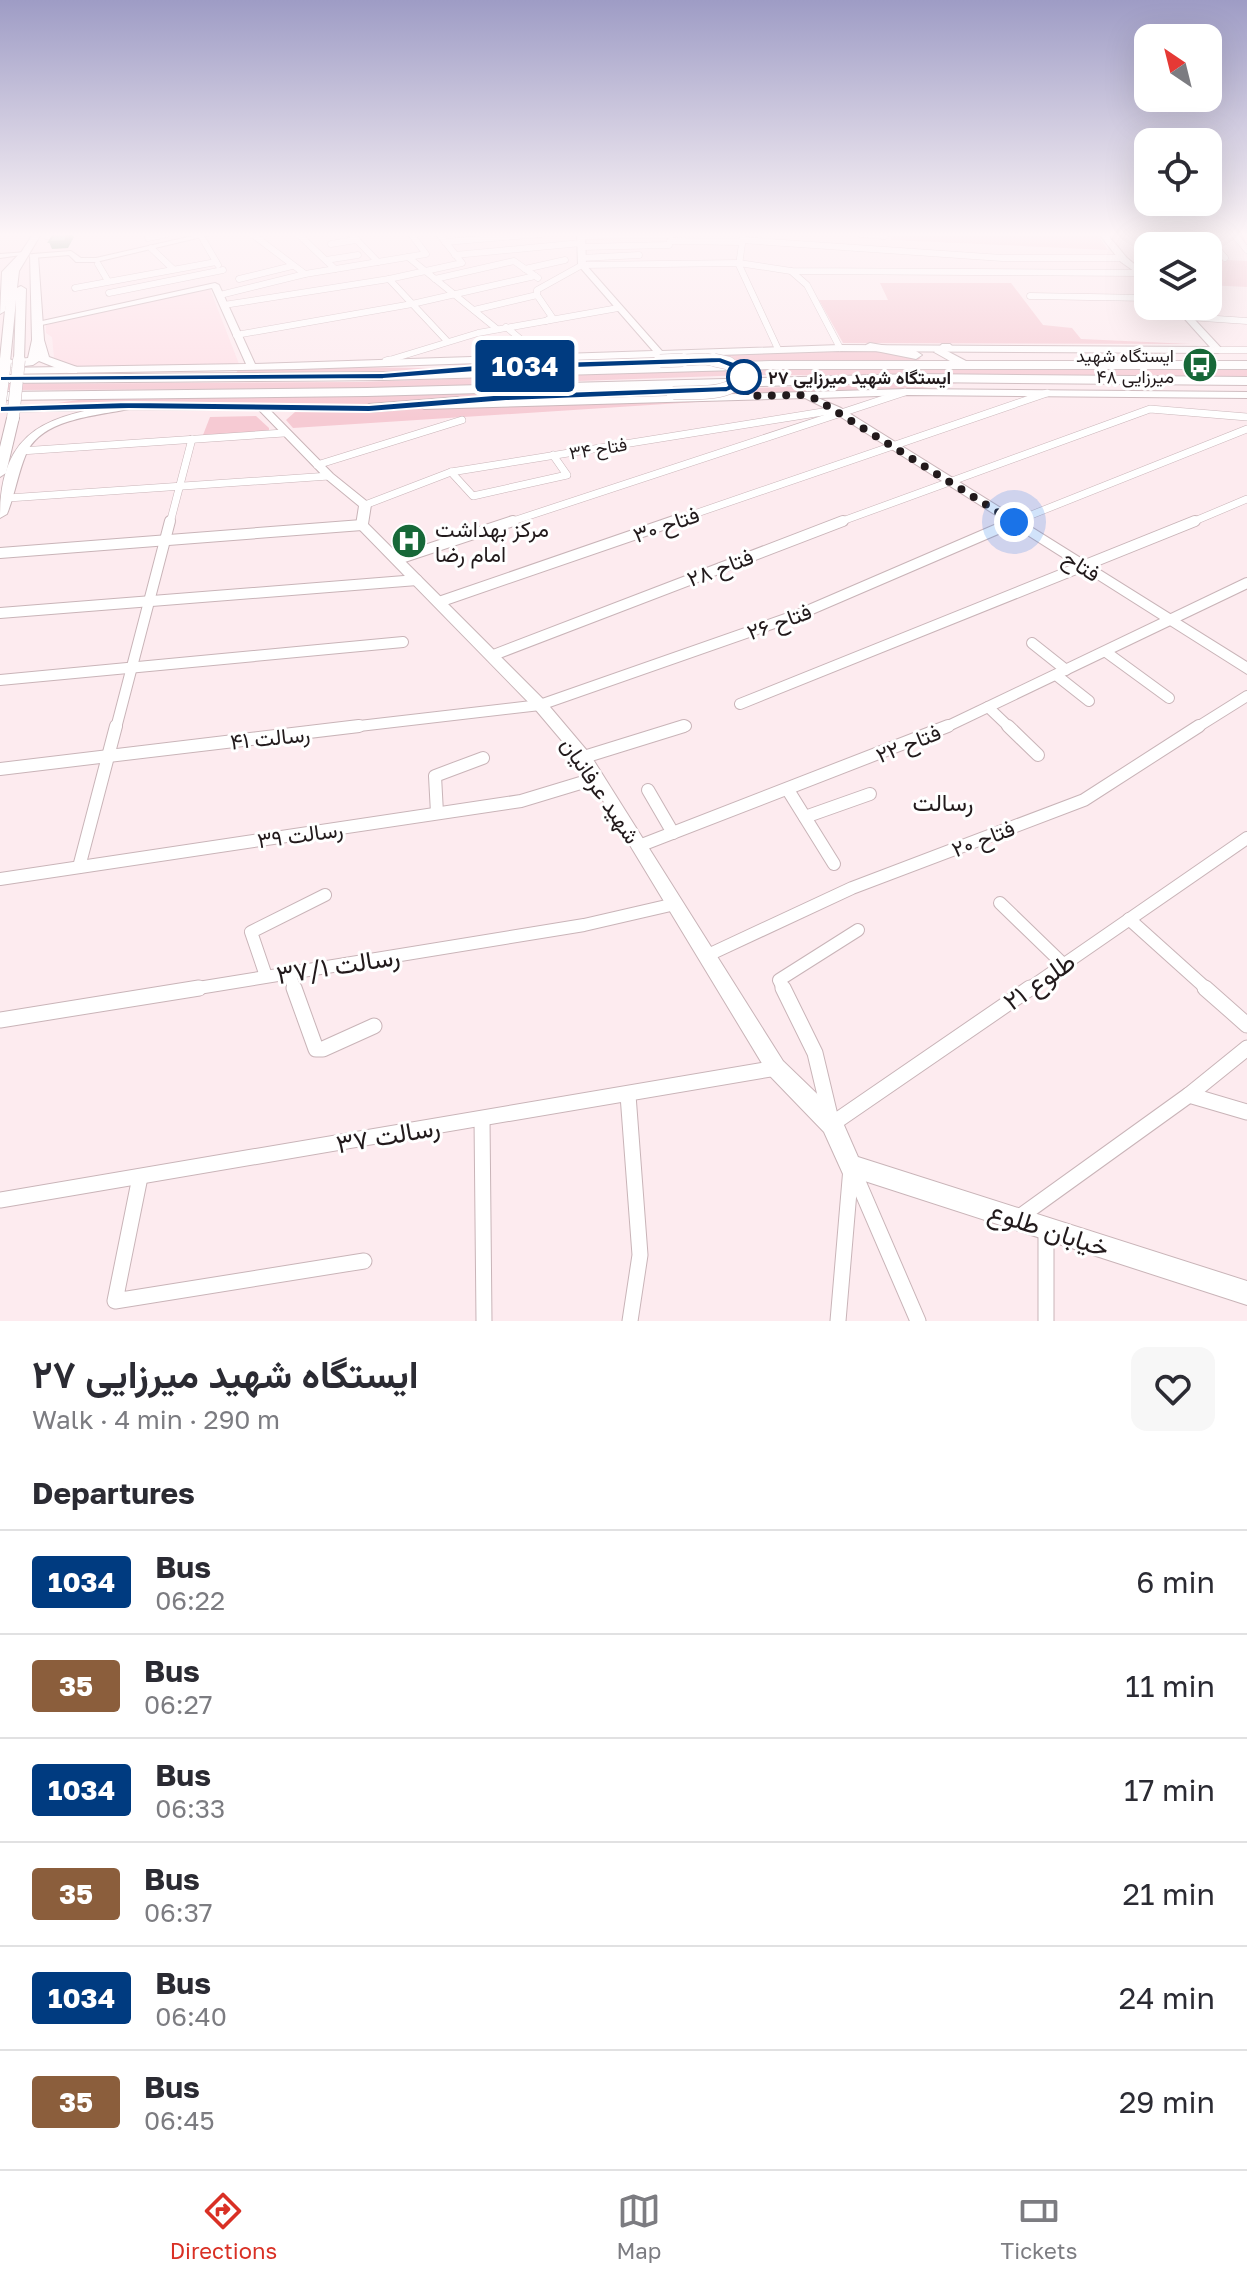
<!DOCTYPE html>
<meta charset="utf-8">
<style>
body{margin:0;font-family:"Golos Text",Vazirmatn,sans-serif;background:#f7f7f7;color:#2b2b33;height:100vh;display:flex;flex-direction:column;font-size:30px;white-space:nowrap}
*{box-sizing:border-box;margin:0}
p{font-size:26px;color:#7c7c81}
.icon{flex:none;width:44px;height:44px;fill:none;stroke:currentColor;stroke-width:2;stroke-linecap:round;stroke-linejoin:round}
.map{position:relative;height:1321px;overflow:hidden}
.details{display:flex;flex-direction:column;background:#fff;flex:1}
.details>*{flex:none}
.badge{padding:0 16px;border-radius:6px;font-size:28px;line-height:52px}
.needle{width:52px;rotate:325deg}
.fabs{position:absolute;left:1134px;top:24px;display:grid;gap:16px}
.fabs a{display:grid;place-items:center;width:88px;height:88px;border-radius:16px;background:#fff;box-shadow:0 8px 32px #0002;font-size:40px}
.you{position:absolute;width:40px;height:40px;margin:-20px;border:6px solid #fff;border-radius:50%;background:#1a73e8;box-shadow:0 0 0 12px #1a73e833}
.map>.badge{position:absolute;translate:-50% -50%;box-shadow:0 0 0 4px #fff}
h2{padding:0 32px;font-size:30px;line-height:72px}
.round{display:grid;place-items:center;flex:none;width:84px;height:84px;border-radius:16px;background:#f7f7f7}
.headline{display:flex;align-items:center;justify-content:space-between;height:136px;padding:0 32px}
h1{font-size:38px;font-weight:700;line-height:60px}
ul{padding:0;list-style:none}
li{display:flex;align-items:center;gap:24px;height:104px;padding:0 32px;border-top:2px solid #e1e1e2}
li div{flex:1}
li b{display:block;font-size:30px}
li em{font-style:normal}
li .badge{min-width:88px;font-weight:700;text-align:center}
.tabs{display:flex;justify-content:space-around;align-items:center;height:112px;border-top:2px solid #e1e1e2;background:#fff;font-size:22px;color:#7c7c81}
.tabs a{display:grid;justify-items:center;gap:4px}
.tabs .current{color:#d93025}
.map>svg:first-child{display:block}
.built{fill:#fedfe6}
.green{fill:#f6cad3}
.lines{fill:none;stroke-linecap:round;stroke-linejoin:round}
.street-far4-casing{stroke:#c9b4b8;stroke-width:7}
.street-far3-casing{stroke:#c9b4b8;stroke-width:8}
.street-far2-casing{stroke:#c9b4b8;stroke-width:12}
.street-far1-casing{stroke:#c9b4b8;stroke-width:14}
.street-casing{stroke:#c9b4b8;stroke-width:17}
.secondary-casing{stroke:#c9b4b8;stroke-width:2}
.primary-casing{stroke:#c9b4b8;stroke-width:2}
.highway-casing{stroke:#c9b4b8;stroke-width:2}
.street-far4{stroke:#fff;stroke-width:6}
.street-far3{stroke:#fff;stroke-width:7}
.street-far2{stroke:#fff;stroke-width:10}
.street-far1{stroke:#fff;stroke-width:12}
.street{stroke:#fff;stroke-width:15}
.secondary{fill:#fff;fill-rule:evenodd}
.primary{fill:#fff;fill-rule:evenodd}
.highway{fill:#fff;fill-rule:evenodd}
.primary-bridge-casing{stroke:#c9b4b8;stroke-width:13;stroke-linecap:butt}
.highway-bridge-far1-casing{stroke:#c9b4b8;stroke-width:12;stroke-linecap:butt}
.highway-bridge-casing{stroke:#c9b4b8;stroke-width:14;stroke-linecap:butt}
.primary-bridge{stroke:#fff;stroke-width:12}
.highway-bridge-far1{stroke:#fff;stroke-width:11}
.highway-bridge{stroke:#fff;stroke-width:13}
.shaded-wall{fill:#619871}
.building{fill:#8bd9a1;stroke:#619871;stroke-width:2}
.line{fill:#003b80;stroke:#fff;stroke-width:2}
.walk{stroke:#221a1c;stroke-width:8;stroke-dasharray:0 14.4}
.stop-dot{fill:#fff;stroke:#003b80;stroke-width:4}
.labels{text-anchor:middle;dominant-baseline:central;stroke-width:6;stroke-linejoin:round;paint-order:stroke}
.far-poi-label{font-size:18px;fill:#221a1c;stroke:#fff;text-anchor:end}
.far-stop-label{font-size:18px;font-weight:bold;fill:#221a1c;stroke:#fff;text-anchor:start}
.far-street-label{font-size:18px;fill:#221a1c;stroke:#fff}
.street-label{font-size:22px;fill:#221a1c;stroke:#fff}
.poi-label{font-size:22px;fill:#221a1c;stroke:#fff;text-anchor:start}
.neighbourhood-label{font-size:24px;fill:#221a1c;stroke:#fff}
.near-street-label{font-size:26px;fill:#221a1c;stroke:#fff}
</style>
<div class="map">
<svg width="1247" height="1321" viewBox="0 0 1247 1321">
<rect width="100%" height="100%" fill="#fdebef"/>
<polygon class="built" points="210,289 239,364 68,366 58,363 54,357 52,337 46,333 46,323"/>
<g class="green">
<polygon points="891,234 1097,234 1108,250 891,240"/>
<polygon points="1208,259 1247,261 1247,287 1208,285"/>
<polygon points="880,283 1011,283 1043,325 1072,328 1081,339 1191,344 843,343 819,300 888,300"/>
<path d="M 869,349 L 921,358 L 917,361 C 743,361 569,365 395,365 Z"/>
<polygon points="325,367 437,368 438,370 236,373 238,370"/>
<polygon points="950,367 1247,370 1247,377 747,375 359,389 0,390 0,384 360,382 745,369"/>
<polygon points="965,382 908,390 714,395 743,385 753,388"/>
<polygon points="505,392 506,395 373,405 44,405 92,398 375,396"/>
<polygon points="727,400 293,428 286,420 295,412"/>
<polygon points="256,416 269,428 269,432 203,435 210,417"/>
</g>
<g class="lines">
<defs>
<g id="street-far4">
<polyline points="252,234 305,274"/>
<polyline points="298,234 335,269"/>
<polyline points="351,234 378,262"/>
<polyline points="860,234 885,236"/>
<polyline points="1148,234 1156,246"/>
<polyline points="1177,234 1185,246"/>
<polyline points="1205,234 1225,258"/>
<polyline points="1234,234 1247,250"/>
<polyline points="47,236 64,234"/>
<polyline points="201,236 218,265"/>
<polyline points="581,236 672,235"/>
<polyline points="743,237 739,265 778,349"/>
<polyline points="148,238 167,234"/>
<polyline points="742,240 1002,258 1122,258"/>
<polyline points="670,241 742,242"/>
<polyline points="445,242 541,234"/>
<polyline points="331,244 356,240"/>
<polyline points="581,247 669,245"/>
<polyline points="151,248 173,269"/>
<polyline points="455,255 581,243"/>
<polyline points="408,257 497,329"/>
<polyline points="581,258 639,255"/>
<polyline points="326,260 358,255"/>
<polyline points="98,264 108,281"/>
<polyline points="525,269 565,260"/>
<polyline points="791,271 807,285 840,348"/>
<polyline points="239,279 292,266"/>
<polyline points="389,279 447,341"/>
<polyline points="435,279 514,261 538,278"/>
<polyline points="75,288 216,262"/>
<polyline points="109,293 223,270"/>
<polyline points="220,295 305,274 426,254 411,234"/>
<polyline points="1030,296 1148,298"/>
<polyline points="224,305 389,279 462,263 439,234"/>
<polyline points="474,310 537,295"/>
<polyline points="1188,317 1247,321"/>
<polyline points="546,321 552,317 537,295 537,290 582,265 739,263 791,271 1140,273"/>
<polyline points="506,327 541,356"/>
<polyline points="236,335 412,304 535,276"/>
<polyline points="1218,350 1247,350"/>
<polyline points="386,361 478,333 618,308"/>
</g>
<g id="street-far3">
<polyline points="386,361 390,360"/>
<polyline points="21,451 284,433"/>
<polyline points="317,465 462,420"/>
<polyline points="451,472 473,496 567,475 553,455"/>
<polyline points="8,498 329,476"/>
<polyline points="365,505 451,472 835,410"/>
<polyline points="170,523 192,439"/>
<polyline points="507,523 905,392"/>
<polyline points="668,523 1047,393"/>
<polyline points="837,523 1150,409 1247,417"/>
<polyline points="1011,523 1247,429"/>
<polyline points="1190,523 1247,499"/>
</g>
<g id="street-far2">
<polyline points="0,553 362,525"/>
<polyline points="398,559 513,521"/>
<polyline points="439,602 674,521"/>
<polyline points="0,613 417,580"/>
<polyline points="1032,643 1066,670"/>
<polyline points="1106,652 1169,698"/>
<polyline points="491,656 843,521"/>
<polyline points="1056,675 1089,701"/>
<polyline points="0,680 403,642"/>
<polyline points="740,704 1195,521"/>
<polyline points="988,707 1010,728"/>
<polyline points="116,728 170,521"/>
<polyline points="342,728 540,705 800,614 1016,521"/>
<polyline points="678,728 686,726"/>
<polyline points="944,728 1247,583"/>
<polyline points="1196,728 1247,696"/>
</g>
<g id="street-far1">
<polyline points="1008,726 1038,755"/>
<polyline points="584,757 684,726"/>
<polyline points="0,769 359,726"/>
<polyline points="648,790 673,833"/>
<polyline points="788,790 834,864"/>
<polyline points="437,813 435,776 483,758"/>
<polyline points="805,817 870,794"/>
<polyline points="639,846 948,726"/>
<polyline points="79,867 116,726"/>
<polyline points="0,879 521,801 597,778"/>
<polyline points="1000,903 1063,964"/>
<polyline points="1129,919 1208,990"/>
<polyline points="706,956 852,888 1084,800 1199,726"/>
<polyline points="289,973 295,990"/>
<polyline points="266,976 251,932 325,895"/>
<polyline points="186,990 584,925 675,904"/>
<polyline points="784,990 779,980 858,930"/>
<polyline points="1027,990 1247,838"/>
</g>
<g id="street">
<polyline points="294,988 316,1049 323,1049 374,1026"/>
<polyline points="783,988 815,1053 832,1124 1030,988"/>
<polyline points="1205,988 1247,1025"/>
<polyline points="0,1020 199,988"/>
<polyline points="628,1095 640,1255 630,1321"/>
<polyline points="1189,1095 1247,1112"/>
<polyline points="482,1119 484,1321"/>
<polyline points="852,1168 918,1321"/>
<polyline points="140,1177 115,1301 364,1261"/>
<polyline points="0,1200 776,1068"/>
<polyline points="1018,1218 1189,1095 1247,1048"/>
<polyline points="1046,1227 1046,1321"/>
<polyline points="838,1321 851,1168"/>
</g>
<g id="secondary">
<polygon points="201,234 214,234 96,262 76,262 69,255 33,258 29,256 33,254 71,251 81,258 96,258"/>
<polygon points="577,234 585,234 586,265 662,351 840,345 1210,347 1173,306 1182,306 1223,350 1218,353 840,351 299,369 0,374 0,368 246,364 212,288 37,326 33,323 215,283 219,285 255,364 653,351 578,265"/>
<polygon points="1099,234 1107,234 1127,258 1148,275 1148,281 1121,262"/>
<polygon points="27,252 28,254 0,258 0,254"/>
<polygon points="908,389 1247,392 1247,398 908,395 818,398 841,408 1247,662 1247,674 833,412 805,398 424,409 419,406 424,403"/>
<polygon points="129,403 384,406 384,410 380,411 270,410 333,474 369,503 371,505 368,524 545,701 589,753 783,1061 840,1116 858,1157 1247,1281 1247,1305 843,1174 824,1132 769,1075 579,761 535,709 358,528 356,525 359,506 325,478 259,410 129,409 0,412 0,406"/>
</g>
<g id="primary">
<polygon points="33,234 41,234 19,271 17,288 21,286 26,289 24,360 19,363 14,360 16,300 10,362 5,365 1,364 0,359 9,271"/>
<path d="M 129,403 L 135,406 L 133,408 C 100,416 42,417 26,454 C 18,473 15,494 7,514 L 0,518 C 0,426 51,415 129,403 Z"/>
<polygon points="13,415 19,418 6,473 0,477 0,447 7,418"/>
</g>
<g id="highway">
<polygon points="21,252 29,254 12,273 5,311 0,314 2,272"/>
<polygon points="30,254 38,256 44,340 49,357 77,367 77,373 69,373 39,361 33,365 0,369 0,361 28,358 32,340"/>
<polygon points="870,343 916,351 922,355 916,359 866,349 866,345"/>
<polygon points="942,344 950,344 952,346 947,351 966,361 1247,361 1247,369 770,369 383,380 0,383 0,375 383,372 770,361 950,361 934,352"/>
<polygon points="916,374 1247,377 1247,385 916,382 367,396 0,400 0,392 367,388"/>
<polygon points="458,397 464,401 463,404 369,412 363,408 369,404"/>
</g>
</defs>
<use href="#street-far4" class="street-far4-casing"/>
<use href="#street-far3" class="street-far3-casing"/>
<use href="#street-far2" class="street-far2-casing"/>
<use href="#street-far1" class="street-far1-casing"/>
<use href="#street" class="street-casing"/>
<use href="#secondary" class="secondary-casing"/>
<use href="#primary" class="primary-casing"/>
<use href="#highway" class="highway-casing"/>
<use href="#street-far4" class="street-far4"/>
<use href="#street-far3" class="street-far3"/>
<use href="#street-far2" class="street-far2"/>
<use href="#street-far1" class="street-far1"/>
<use href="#street" class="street"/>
<use href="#secondary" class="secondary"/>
<use href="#primary" class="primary"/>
<use href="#highway" class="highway"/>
<defs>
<g id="primary-bridge">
<polyline points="0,402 5,362"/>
<polyline points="13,418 19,360"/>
</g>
<polyline id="highway-bridge-far1" points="660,361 705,359 724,362"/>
<g id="highway-bridge">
<polyline points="660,361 683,360"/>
<path d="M 673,393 C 696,392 730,397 744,375 L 728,363 L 714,360"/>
</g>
</defs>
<use href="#primary-bridge" class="primary-bridge-casing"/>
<use href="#highway-bridge-far1" class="highway-bridge-far1-casing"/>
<use href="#highway-bridge" class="highway-bridge-casing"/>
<use href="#primary-bridge" class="primary-bridge"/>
<use href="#highway-bridge-far1" class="highway-bridge-far1"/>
<use href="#highway-bridge" class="highway-bridge"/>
</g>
<polygon class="shaded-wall" points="68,234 72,234 74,237 68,248 52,249 49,242"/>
<polygon class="building" points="54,234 68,234 65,241 49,242"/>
<linearGradient id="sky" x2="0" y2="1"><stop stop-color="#9e9cc5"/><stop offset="0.56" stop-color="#fef6f8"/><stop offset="1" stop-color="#fef6f8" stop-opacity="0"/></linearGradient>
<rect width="1247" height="419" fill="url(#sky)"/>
<polygon class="line" points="720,357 742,365 749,375 742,386 727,392 506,401 369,412 129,409 0,412 0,406 129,402 369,405 506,394 726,386 734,382 738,375 734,369 719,363 488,371 383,379 0,381 0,376 383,373 488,364"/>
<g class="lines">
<polyline class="walk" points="744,377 748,396 802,395 816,399 1014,522"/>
</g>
<defs>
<symbol id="bus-disc" viewBox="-11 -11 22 22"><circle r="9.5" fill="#176838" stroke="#fff"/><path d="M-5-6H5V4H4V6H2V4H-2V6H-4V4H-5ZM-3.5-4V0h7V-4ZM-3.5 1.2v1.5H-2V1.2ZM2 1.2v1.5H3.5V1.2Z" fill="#fff"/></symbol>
<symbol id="hospital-disc" viewBox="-11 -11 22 22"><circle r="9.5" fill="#176838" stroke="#fff"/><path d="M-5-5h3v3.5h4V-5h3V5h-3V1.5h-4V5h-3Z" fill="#fff"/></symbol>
</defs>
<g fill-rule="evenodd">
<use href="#bus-disc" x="1180" y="345" width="40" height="40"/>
<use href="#hospital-disc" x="389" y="521" width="40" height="40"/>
</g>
<circle class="stop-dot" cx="744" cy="377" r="16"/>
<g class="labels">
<g class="far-poi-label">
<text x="1174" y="355">ایستگاه شهید<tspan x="1174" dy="21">میرزایی ۴۸</tspan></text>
</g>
<g class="far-stop-label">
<text x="768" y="377">ایستگاه شهید میرزایی ۲۷</text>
</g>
<g class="far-street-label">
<text transform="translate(598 448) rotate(-9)">فتاح ۳۴</text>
</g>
<g class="street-label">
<text transform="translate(666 524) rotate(-19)">فتاح ۳۰</text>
<text transform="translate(1082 565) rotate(32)">فتاح</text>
<text transform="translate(720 567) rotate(-21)">فتاح ۲۸</text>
<text transform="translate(779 621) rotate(-20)">فتاح ۲۶</text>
<text transform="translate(270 737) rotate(-6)">رسالت ۴۱</text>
<text transform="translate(908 743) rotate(-22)">فتاح ۲۲</text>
<text transform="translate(601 790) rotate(56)">شهید عرفانیان</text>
<text transform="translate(300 834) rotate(-8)">رسالت ۳۹</text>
<text transform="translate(983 838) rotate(-21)">فتاح ۲۰</text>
</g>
<g class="poi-label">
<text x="435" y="528">مرکز بهداشت<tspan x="435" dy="25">امام رضا</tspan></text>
</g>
<g class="neighbourhood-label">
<text x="943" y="801">رسالت</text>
</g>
<g class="near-street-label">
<text transform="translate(338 965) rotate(-9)">رسالت ۳۷/۱</text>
<text transform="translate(1039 981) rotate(-35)">طلوع ۲۱</text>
<text transform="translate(388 1135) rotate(-10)">رسالت ۳۷</text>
<text transform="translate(1049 1229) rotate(18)">خیابان طلوع</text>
</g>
</g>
</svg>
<div class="fabs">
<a><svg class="needle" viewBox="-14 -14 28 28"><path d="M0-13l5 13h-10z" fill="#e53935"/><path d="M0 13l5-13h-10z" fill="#7c7c81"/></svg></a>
<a><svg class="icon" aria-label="locate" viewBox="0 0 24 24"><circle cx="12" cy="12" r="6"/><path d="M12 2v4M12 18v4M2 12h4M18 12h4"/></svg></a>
<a><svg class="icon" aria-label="layers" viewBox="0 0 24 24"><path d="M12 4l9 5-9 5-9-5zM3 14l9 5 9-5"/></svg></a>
</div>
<div class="you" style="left:1014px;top:522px"></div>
<b class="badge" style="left:525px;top:366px;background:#003b80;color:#fff">1034</b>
</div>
<section class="details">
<div class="headline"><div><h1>ایستگاه شهید میرزایی ۲۷</h1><p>Walk · 4 min · 290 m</p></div><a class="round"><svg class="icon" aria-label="heart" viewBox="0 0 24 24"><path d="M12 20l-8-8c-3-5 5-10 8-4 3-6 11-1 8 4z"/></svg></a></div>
<h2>Departures</h2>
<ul>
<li><span class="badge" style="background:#003b80;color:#fff">1034</span><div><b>Bus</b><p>06:22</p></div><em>6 min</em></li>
<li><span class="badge" style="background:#8b5e3c;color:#fff">35</span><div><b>Bus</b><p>06:27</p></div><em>11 min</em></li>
<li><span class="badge" style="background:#003b80;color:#fff">1034</span><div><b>Bus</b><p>06:33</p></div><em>17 min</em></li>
<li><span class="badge" style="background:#8b5e3c;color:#fff">35</span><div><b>Bus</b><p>06:37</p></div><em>21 min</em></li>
<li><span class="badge" style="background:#003b80;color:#fff">1034</span><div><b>Bus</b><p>06:40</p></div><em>24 min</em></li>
<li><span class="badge" style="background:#8b5e3c;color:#fff">35</span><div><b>Bus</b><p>06:45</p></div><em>29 min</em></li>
</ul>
</section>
<nav class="tabs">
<a class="current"><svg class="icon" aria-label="directions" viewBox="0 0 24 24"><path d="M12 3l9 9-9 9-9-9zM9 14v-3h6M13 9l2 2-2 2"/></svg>Directions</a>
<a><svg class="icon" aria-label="map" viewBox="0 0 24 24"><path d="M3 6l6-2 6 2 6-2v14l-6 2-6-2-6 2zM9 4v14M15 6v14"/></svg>Map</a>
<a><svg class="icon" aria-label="tickets" viewBox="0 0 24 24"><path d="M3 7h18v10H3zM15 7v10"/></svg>Tickets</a>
</nav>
